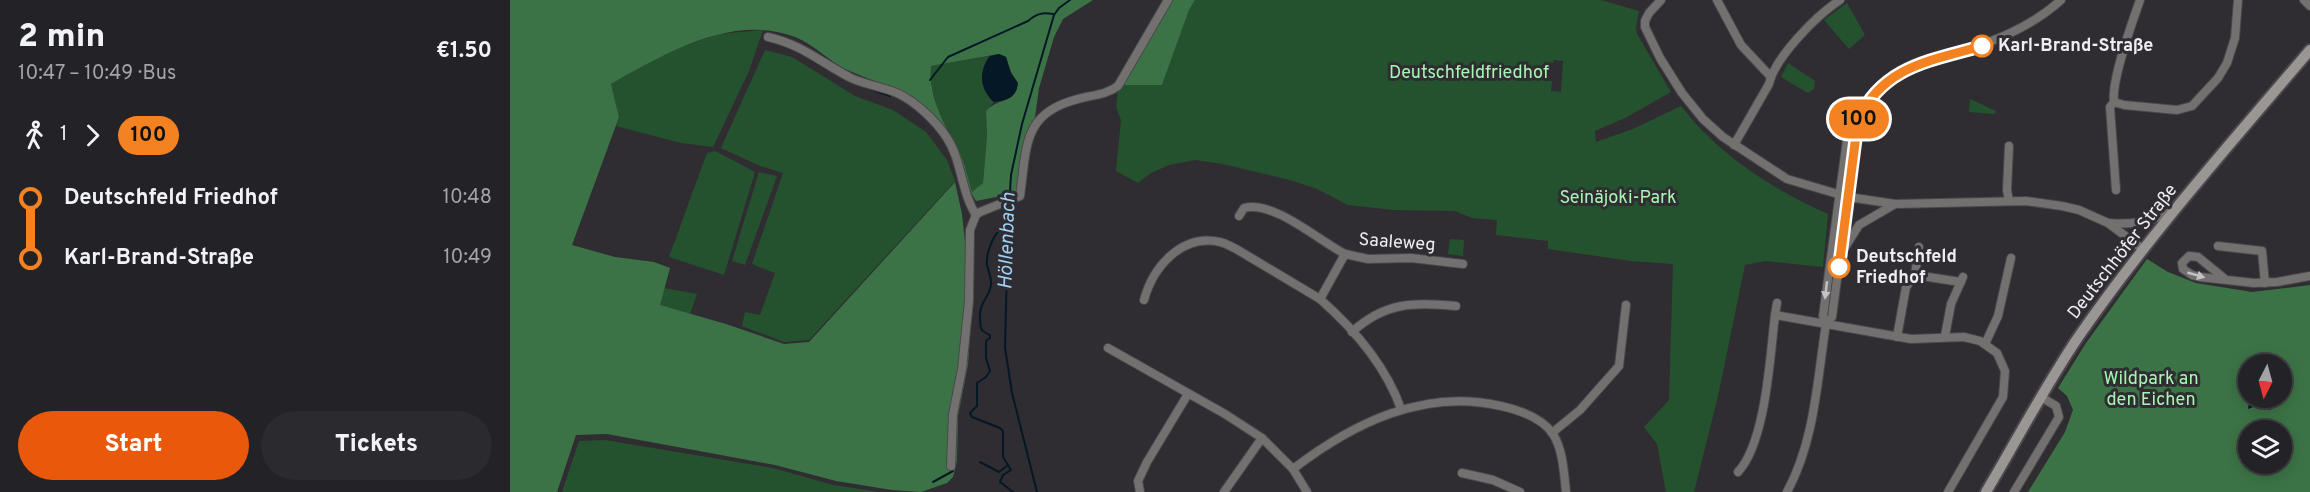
<!DOCTYPE html>
<meta charset="utf-8">
<style>
body{margin:0;font-family:Overpass,sans-serif;background:#2b2a2e;color:#f1f3f6;height:100vh;display:flex;flex-direction:column;font-size:22px;white-space:nowrap}
*{box-sizing:border-box;margin:0}
p{font-size:20px;color:#a3a4a7}
.icon{flex:none;width:33px;height:33px;fill:none;stroke:currentColor;stroke-width:2;stroke-linecap:round;stroke-linejoin:round}
.map{position:relative;flex:1;overflow:hidden}
.drawer{display:flex;flex-direction:column;background:#232226;width:510px}
.drawer>*{flex:none}
.badge{padding:0 12px;border-radius:20px;font-size:21px;line-height:39px}
.needle{width:39px;rotate:186deg}
.fabs{position:absolute;left:1728px;top:354px;display:grid;gap:12px}
.fabs a{display:grid;place-items:center;width:54px;height:54px;border-radius:50%;background:#232226;box-shadow:0 3px 15px #0003,0 0 0 2px #403f43;font-size:30px}
.map>.badge{position:absolute;translate:-50% -50%;box-shadow:0 0 0 3px #fff}
.legs{display:flex;align-items:center;gap:9px;height:66px;padding:0 18px;font-size:20px}
.legs p{margin-inline-start:auto}
.headline{display:flex;align-items:center;justify-content:space-between;height:102px;padding:0 18px}
h1{font-size:33px;font-weight:800;line-height:45px}
.button{display:flex;gap:12px;margin-top:auto;padding:12px 18px}
.button a{flex:1;height:69px;border-radius:36px;background:#ea580c;color:#fff;font-size:24px;font-weight:800;line-height:69px;text-align:center}
.button a+a{background:#2b2a2e;color:#f1f3f6}
ul{padding:0 18px;list-style:none}
li{display:flex;align-items:center;gap:21px;height:60px;font-size:22px}
li i{display:grid;place-items:center;width:9px;height:100%;margin:0 8px;background:currentColor}
li i::after{content:'';width:15px;height:15px;margin:-8px;border:4px solid;border-radius:50%;background:#232226}
li p{margin-inline-start:auto}
li:first-child i{background:linear-gradient(#0000 50%,currentColor 0)}
li:last-child i{background:linear-gradient(currentColor 50%,#0000 0)}
main{display:flex;flex:1;min-height:0}
.map>svg:first-child{display:block}
.green{fill:#25522e;fill-rule:evenodd}
.forest{fill:#3c7346;fill-rule:evenodd}
.water{fill:#051825}
.lines{fill:none;stroke-linecap:round;stroke-linejoin:round}
.stream{stroke:#051825;stroke-width:2}
.street-casing{stroke:#4a484d;stroke-width:10}
.secondary-casing{stroke:#4a484d;stroke-width:14}
.street{stroke:#73716f;stroke-width:8}
.secondary{stroke:#9a9693;stroke-width:10}
.oneway{fill:#c4c2c4}
.line-1-casing{stroke:#fff;stroke-width:14}
.line-1{stroke:#f58220;stroke-width:9}
.stop-1-dot{fill:#fff;stroke:#f58220;stroke-width:3}
.labels{text-anchor:middle;dominant-baseline:central;stroke-width:6;stroke-linejoin:round;paint-order:stroke}
.stop-label{font-size:18px;font-weight:bold;fill:#efedf1;stroke:#2f2d32;text-anchor:start}
.park-label{font-size:18px;fill:#a7f7b4;stroke:#2f2d32}
.street-label{font-size:18px;fill:#efedf1;stroke:#2f2d32}
.water-label{font-size:20px;font-style:italic;fill:#9fd0f5;stroke:#2f2d32}
</style>
<main>
<section class="drawer">
<div class="headline"><div><h1>2 min</h1><p>10:47 – 10:49 · Bus</p></div><b>€1.50</b></div>
<div class="legs"><svg class="icon" aria-label="walk" viewBox="0 0 24 24"><circle cx="13" cy="4" r="2"/><path d="M13 8l-2 6 4 7M11 14l-3 7M7 12l3-4h3l4 4"/></svg>1<svg class="icon" aria-label="forward" viewBox="0 0 24 24"><path d="M9 5l7 7-7 7"/></svg><b class="badge" style="background:#f58220;color:#111">100</b></div>
<ul>
<li><i style="color:#f58220"></i><b>Deutschfeld Friedhof</b><p>10:48</p></li>
<li><i style="color:#f58220"></i><b>Karl-Brand-Straße</b><p>10:49</p></li>
</ul>
<div class="button"><a>Start</a><a>Tickets</a></div>
</section>
<div class="map">
<svg width="1800" height="492" viewBox="0 0 1800 492">
<rect width="100%" height="100%" fill="#2f2d32"/>
<g class="green">
<path d="M 685,0 L 1091,0 L 1129,11 L 1126,28 L 1127,34 L 1161,92 L 1117,117 L 1085,131 L 1086,142 L 1123,129 L 1171,106 C 1209,155 1262,189 1318,214 L 1313,267 L 1255,261 L 1235,265 L 1208,396 L 1184,492 L 1156,492 L 1147,444 L 1134,427 L 1159,400 L 1163,264 L 1121,261 L 1038,249 L 1038,241 L 986,235 L 987,220 L 962,218 L 945,211 L 884,210 L 838,205 L 807,189 L 780,180 L 713,164 L 685,160 L 659,165 L 641,173 L 628,183 L 606,171 L 611,120 L 606,107 L 608,89 L 612,85 L 652,85 L 679,10 ZM 1044,60 L 1053,61 L 1051,92 L 1041,91 L 1042,81 L 1032,80 L 1034,62 L 1043,63 Z"/>
<polygon points="1337,3 1355,35 1339,49 1314,20"/>
<polygon points="253,30 239,71 203,147 171,143 106,126 109,117 101,84 157,52 208,34"/>
<polygon points="255,50 282,57 345,96 383,110 416,132 437,160 445,181 299,340 274,342 232,326 235,312 250,315 265,273 242,264 273,173 250,166 211,148"/>
<path d="M 480,56 C 468,71 470,90 484,102 L 476,111 L 477,136 L 473,183 L 462,193 C 458,179 455,164 449,151 C 436,125 418,97 421,66 Z"/>
<polygon points="1278,63 1305,81 1304,89 1298,93 1271,77"/>
<polygon points="1460,99 1486,111 1485,114 1459,112"/>
<polygon points="205,151 245,172 214,275 159,257 197,153"/>
<polygon points="249,172 267,176 235,265 222,261"/>
<polygon points="940,239 954,240 953,256 938,254"/>
<polygon points="154,288 187,294 180,314 149,305"/>
<polygon points="95,440 263,468 323,485 369,492 52,492 69,441"/>
</g>
<g class="forest">
<path d="M 0,0 L 583,0 L 553,19 L 544,37 L 529,88 L 525,117 L 514,152 L 506,193 L 466,201 C 459,191 457,178 453,167 C 448,151 438,131 427,119 C 404,92 366,83 335,69 C 318,60 303,44 285,37 C 222,13 154,54 101,84 L 109,117 L 62,245 L 105,257 L 144,262 L 160,268 L 150,305 L 216,324 L 274,344 L 299,342 L 445,182 L 452,214 L 462,307 L 458,365 L 448,416 L 447,461 L 443,477 L 437,483 L 411,492 L 382,490 L 326,481 L 265,465 L 97,434 L 66,435 L 47,492 L 0,492 ZM 489,54 L 496,57 L 507,89 C 499,105 489,97 476,111 L 477,136 L 473,183 L 462,192 C 458,179 455,163 449,151 C 435,125 418,97 421,66 Z"/>
<polygon points="661,0 685,0 679,10 652,85 612,85"/>
<path d="M 1637,259 L 1658,272 L 1686,283 L 1742,292 L 1800,285 L 1800,492 L 1518,492 L 1555,432 L 1563,410 L 1557,396 L 1548,388 L 1576,343 ZM 1738,364 L 1772,364 L 1772,398 L 1738,398 ZM 1738,430 L 1772,430 L 1772,464 L 1738,464 Z"/>
</g>
<g class="water">
<path d="M 489,54 L 496,57 L 500,71 L 508,83 C 506,98 498,100 484,102 C 470,90 468,71 480,56 Z"/>
<polygon points="1745,398 1757,399 1761,410 1746,406 1738,409 1739,402"/>
</g>
<g class="lines">
<g class="stream">
<path d="M 420,80 L 438,57 L 518,21 C 526,14 532,12 543,14"/>
<polyline points="341,82 380,96"/>
<path d="M 497,225 C 484,230 476,252 477,265 C 478,271 482,278 481,284 C 480,298 469,301 470,318 C 471,329 469,330 480,335 L 480,338 L 476,341 L 476,358 L 480,371 L 476,377 L 467,383 L 467,406 L 460,413 L 462,417 L 490,428 L 493,431 L 493,457 L 501,470 L 493,475 L 490,482 L 503,492"/>
<polyline points="470,462 489,472 498,465"/>
<polyline points="423,482 443,471"/>
<polyline points="527,492 502,393 495,348 498,225 501,175 512,124 544,15 549,8 560,0"/>
</g>
<defs>
<g id="street">
<polyline points="1151,0 1139,13 1135,21 1135,27 1150,58 1172,93 1193,119 1213,137 1277,179 1338,197 1385,204 1516,201 1552,206 1569,210 1598,223 1634,250"/>
<polyline points="1207,0 1231,45 1261,77"/>
<polyline points="1794,0 1800,6"/>
<path d="M 258,37 C 293,45 310,62 341,78 C 356,85 374,87 389,94 C 407,103 426,121 437,138 C 452,161 451,192 466,215"/>
<polyline points="1604,102 1614,105 1667,110 1682,106 1708,78 1717,63 1725,38 1728,0"/>
<path d="M 1224,145 L 1259,84 C 1265,57 1307,15 1330,0"/>
<path d="M 1606,190 L 1600,107 L 1604,102 C 1601,80 1622,23 1630,0"/>
<polyline points="1499,201 1497,190 1499,146"/>
<path d="M 729,216 L 734,208 C 764,200 809,241 835,254"/>
<path d="M 1599,223 C 1619,225 1642,222 1660,212"/>
<polyline points="1708,246 1752,251 1755,283"/>
<polyline points="1334,249 1349,225 1385,204"/>
<polyline points="1405,275 1451,282"/>
<polyline points="1715,279 1688,257 1679,256 1672,263 1673,269 1682,275 1690,277 1744,283 1767,282 1800,276"/>
<polyline points="810,299 835,254 858,259 901,258 953,264"/>
<path d="M 634,300 C 643,267 672,233 710,242 C 722,245 732,253 743,259 C 765,272 788,286 810,299 C 844,329 876,366 891,409"/>
<polyline points="1265,315 1267,303"/>
<path d="M 1316,324 L 1313,316 L 1337,140 L 1357,102 L 1374,83 L 1387,74 C 1445,50 1502,44 1551,0"/>
<path d="M 842,332 C 875,302 904,302 946,306"/>
<polyline points="1435,336 1441,304 1453,277"/>
<polyline points="1387,337 1396,287 1405,275 1409,247"/>
<polyline points="1475,344 1488,316 1501,258"/>
<polyline points="598,348 715,414 752,438 783,469 797,492"/>
<polyline points="1042,433 1070,410 1109,366 1116,305"/>
<path d="M 441,466 L 443,414 L 452,369 L 459,301 L 460,230 L 466,215 L 470,212 L 510,196 C 517,147 512,113 568,99 C 582,95 596,95 608,86 L 658,0"/>
<path d="M 783,469 C 843,423 914,388 991,406 C 1009,410 1032,418 1043,434 C 1053,450 1054,473 1056,492"/>
<path d="M 1228,472 C 1256,442 1260,356 1265,315 L 1401,339 L 1454,337 L 1470,341 L 1487,353 L 1495,371 L 1493,397 L 1438,492"/>
<polyline points="952,473 983,480 1010,492"/>
<polyline points="630,492 628,481 637,462 678,394"/>
<polyline points="714,492 752,438"/>
<path d="M 1277,492 C 1305,440 1307,381 1316,324 L 1322,317 L 1348,122"/>
<polyline points="1504,492 1549,417 1546,406 1531,397"/>
</g>
<path id="secondary" d="M 1476,492 C 1507,440 1535,386 1569,336 C 1639,235 1721,143 1800,50"/>
</defs>
<use href="#street" class="street-casing"/>
<use href="#secondary" class="secondary-casing"/>
<use href="#street" class="street"/>
<use href="#secondary" class="secondary"/>
</g>
<defs><path id="oneway-solid" d="M-6-.8H1V-3.2L6.5 0L1 3.2V.8H-6Z" transform="scale(1.5)"/></defs>
<g class="oneway">
<use href="#oneway-solid" transform="translate(1686 275) rotate(16)"/>
<use href="#oneway-solid" transform="translate(1316 290) rotate(97)"/>
</g>
<g class="lines">
<defs>
<path id="line-1" d="M 1329,267 L 1348,120 C 1373,66 1420,61 1472,46"/>
</defs>
<use href="#line-1" class="line-1-casing"/>
<use href="#line-1" class="line-1"/>
</g>
<g class="stop-1-dot">
<circle cx="1472" cy="46" r="10"/>
<circle cx="1329" cy="267" r="10"/>
</g>
<g class="labels">
<g class="stop-label">
<text x="1488" y="46">Karl-Brand-Straße</text>
<text x="1346" y="257">Deutschfeld<tspan x="1346" dy="21">Friedhof</tspan></text>
</g>
<g class="park-label">
<text x="959" y="73">Deutschfeldfriedhof</text>
<text x="1108" y="198">Seinäjoki-Park</text>
<text x="1641" y="379">Wildpark an<tspan x="1641" dy="21">den Eichen</tspan></text>
</g>
<g class="street-label">
<text transform="translate(887 243) rotate(4)">Saaleweg</text>
<text transform="translate(1613 252) rotate(-52)">Deutschhöfer Straße</text>
</g>
<g class="water-label">
<text transform="translate(498 241) rotate(-88)">Höllenbach</text>
</g>
</g>
</svg>
<div class="fabs">
<a><svg class="needle" viewBox="-14 -14 28 28"><path d="M0-13l5 13h-10z" fill="#e53935"/><path d="M0 13l5-13h-10z" fill="#a3a4a7"/></svg></a>
<a><svg class="icon" aria-label="layers" viewBox="0 0 24 24"><path d="M12 4l9 5-9 5-9-5zM3 14l9 5 9-5"/></svg></a>
</div>
<b class="badge" style="left:1349px;top:119px;background:#f58220;color:#111">100</b>
</div>
</main>
